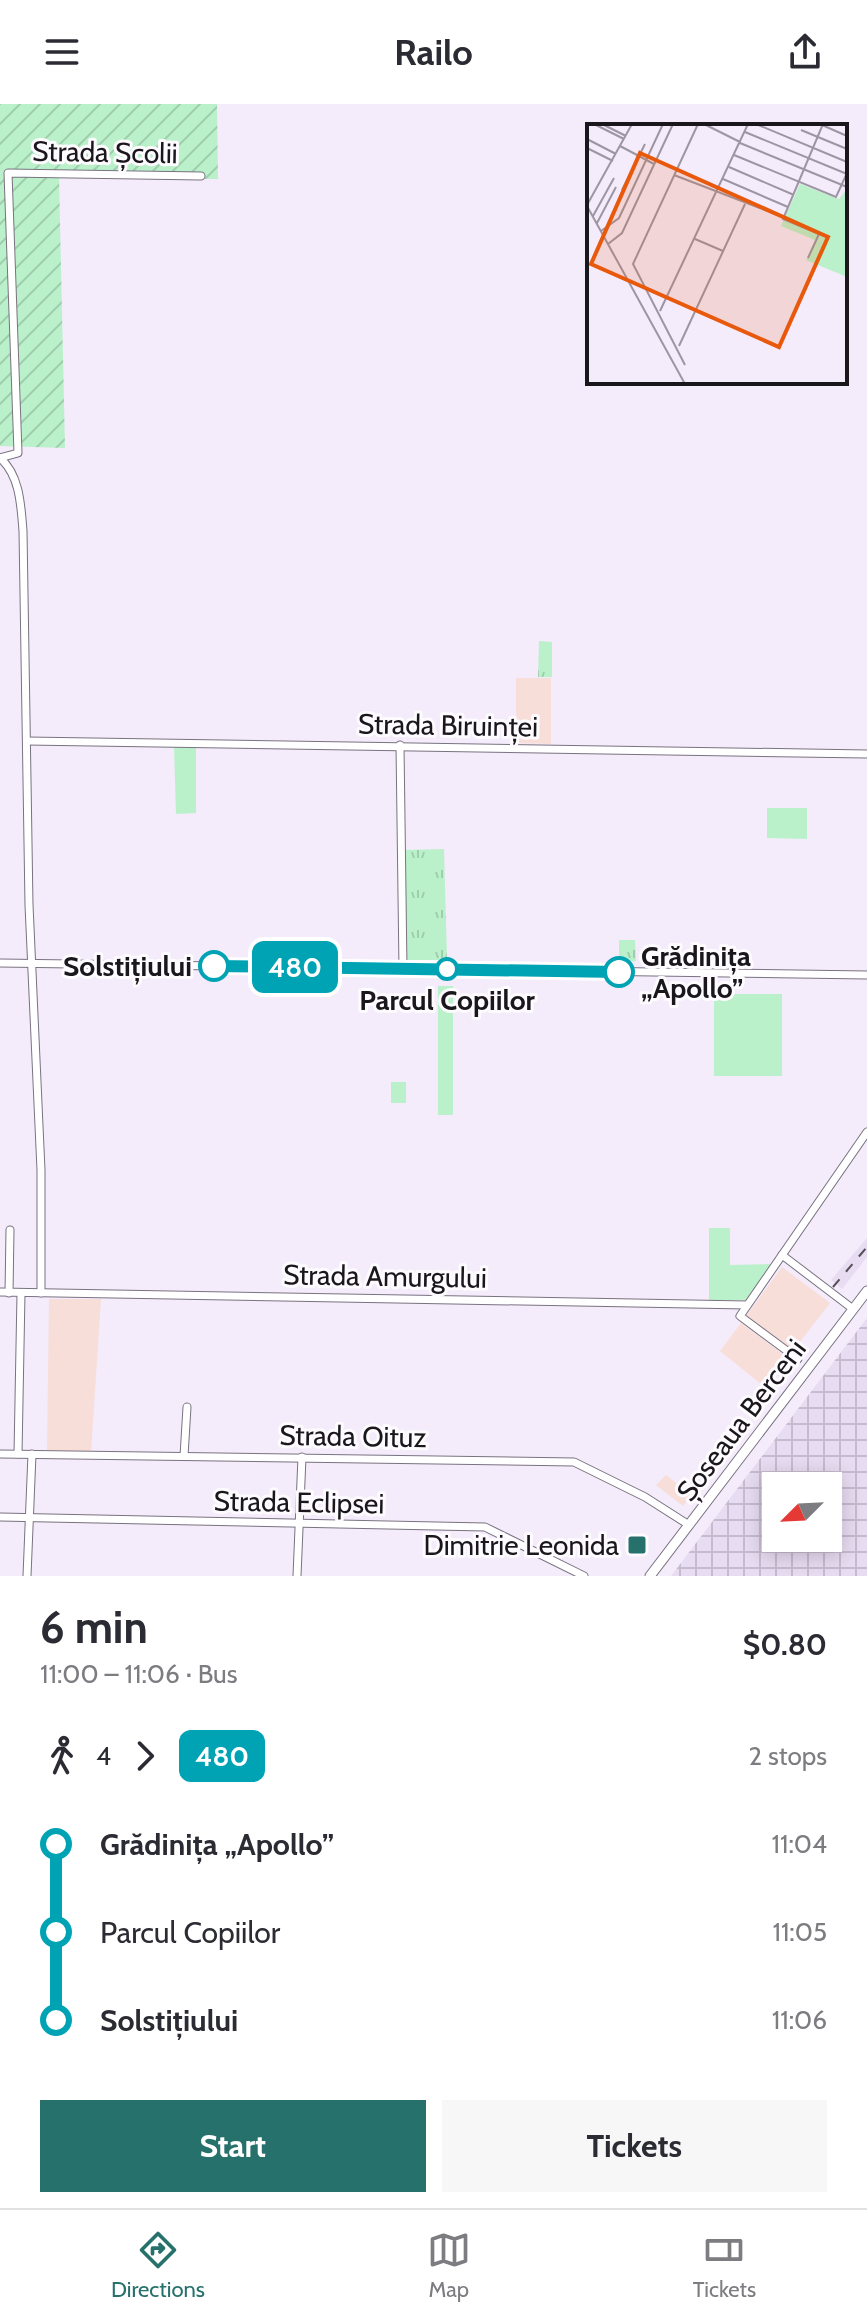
<!DOCTYPE html>
<meta charset="utf-8">
<style>
body{margin:0;font-family:Cabin,sans-serif;background:#f7f7f7;color:#2b2b33;height:100vh;display:flex;flex-direction:column;font-size:30px;white-space:nowrap}
*{box-sizing:border-box;margin:0}
p{font-size:26px;color:#7c7c81}
.icon{flex:none;width:44px;height:44px;fill:none;stroke:currentColor;stroke-width:2;stroke-linecap:round;stroke-linejoin:round}
.map{position:relative;height:1472px;overflow:hidden}
.details{display:flex;flex-direction:column;background:#fff;flex:1}
.details>*{flex:none}
.badge{padding:0 16px;border-radius:12px;font-size:28px;line-height:52px}
.needle{width:52px;rotate:246deg}
.controls{position:absolute;left:762px;top:1368px;display:grid;gap:16px}
.controls a{display:grid;place-items:center;width:80px;height:80px;border-radius:0px;background:#fff;box-shadow:0 4px 20px #0003;font-size:40px}
.map>.badge{position:absolute;translate:-50% -50%;box-shadow:0 0 0 4px #fff}
.legs{display:flex;align-items:center;gap:12px;height:88px;padding:0 40px;font-size:26px}
.legs p{margin-inline-start:auto}
.headline{display:flex;align-items:center;justify-content:space-between;height:136px;padding:0 40px}
h1{font-size:44px;font-weight:700;line-height:60px}
.primary-button{display:flex;gap:16px;margin-top:auto;padding:16px 40px}
.primary-button a{flex:1;height:92px;border-radius:0px;background:#27716c;color:#fff;font-size:32px;font-weight:700;line-height:92px;text-align:center}
.primary-button a+a{background:#f7f7f7;color:#2b2b33}
ul{padding:0 40px;list-style:none}
li{display:flex;align-items:center;gap:28px;height:88px;font-size:30px}
li i{display:grid;place-items:center;width:12px;height:100%;margin:0 10px;background:currentColor}
li i::after{content:'';width:20px;height:20px;margin:-10px;border:6px solid;border-radius:50%;background:#fff}
li p{margin-inline-start:auto}
li:first-child i{background:linear-gradient(#0000 50%,currentColor 0)}
li:last-child i{background:linear-gradient(currentColor 50%,#0000 0)}
header{display:flex;justify-content:space-between;align-items:center;height:104px;padding:0 40px;background:#fff;font-size:36px;font-weight:700}
.menu{display:flex;justify-content:space-around;align-items:center;height:112px;border-top:2px solid #e1e1e2;background:#fff;font-size:22px;color:#7c7c81}
.menu a{display:grid;justify-items:center;gap:4px}
.menu .active{color:#27716c}
.map>svg:first-child{display:block}
.commercial{fill:#f8ded9}
.industrial{fill:url(#industrial-grid);fill-rule:evenodd}
.built{fill:#e8dcf2}
.grass{fill:#baf1ca}
.park{fill:url(#park-tufts)}
.garden{fill:url(#garden-furrows)}
.lines{fill:none;stroke-linecap:round;stroke-linejoin:round}
.minor-casing{stroke:#797280;stroke-width:9}
.major-casing{stroke:#797280;stroke-width:11}
.minor{stroke:#fff;stroke-width:7}
.major{stroke:#fff;stroke-width:9}
.rail{stroke:#555058;stroke-width:2;stroke-dasharray:10 10;stroke-linecap:butt}
.line-1-casing{stroke:#fff;stroke-width:18}
.line-1{stroke:#00a3b4;stroke-width:12}
.stop-1-dot{fill:#fff;stroke:#00a3b4;stroke-width:4}
.poi-dot{fill:#27716c;stroke:#fdfbfe;stroke-width:3}
.labels{text-anchor:middle;dominant-baseline:central;stroke-width:6;stroke-linejoin:round;paint-order:stroke}
.street-label{font-size:28px;fill:#1a171c;stroke:#fdfbfe}
.stop-label{font-size:28px;font-weight:bold;fill:#1a171c;stroke:#fdfbfe;text-anchor:start}
.poi-label{font-size:28px;fill:#1a171c;stroke:#fdfbfe;text-anchor:end}
.inset-road{fill:none;stroke:#9d96a2;stroke-width:2}
.view{fill:#e8590c;fill-opacity:0.15;stroke:#e8590c;stroke-width:4}
.inset-edge{fill:none;stroke:#1a171c;stroke-width:4}
</style>
<header><svg class="icon" aria-label="menu" viewBox="0 0 24 24"><path d="M4 6h16M4 12h16M4 18h16"/></svg>Railo<svg class="icon" aria-label="share" viewBox="0 0 24 24"><path d="M12 15V3M7 8l5-5 5 5M5 13v7h14v-7"/></svg></header>
<div class="map">
<svg width="867" height="1472" viewBox="0 0 867 1472">
<defs>
<pattern id="industrial-grid" width="8" height="8" patternUnits="userSpaceOnUse" patternTransform="scale(2)"><rect width="8" height="8" fill="#e8dcf2"/><path d="M0 4h8M4 0v8" fill="none" stroke="#c6bccf"/></pattern>
<pattern id="park-tufts" width="24" height="20" patternUnits="userSpaceOnUse" patternTransform="scale(2)"><rect width="24" height="20" fill="#baf1ca"/><path d="M3 7l-1-3M5 7V3M7 7l1-3M15 17l-1-3M17 17v-4M19 17l1-3" fill="none" stroke="#9fcead"/></pattern>
<pattern id="garden-furrows" width="10" height="10" patternUnits="userSpaceOnUse" patternTransform="scale(2)"><rect width="10" height="10" fill="#baf1ca"/><path d="M-1 1l2-2M0 10L10 0M9 11l2-2" fill="none" stroke="#9fcead"/></pattern>
</defs>
<rect width="100%" height="100%" fill="#f4ebfb"/>
<g class="commercial">
<polygon points="516,574 551,574 551,640 516,639"/>
<polygon points="782,1163 830,1199 793,1247 746,1212"/>
<polygon points="49,1195 101,1195 91,1348 47,1347"/>
<polygon points="741,1219 788,1254 766,1284 720,1247"/>
<polygon points="666,1371 691,1391 683,1402 656,1381"/>
</g>
<path class="industrial" d="M 867,1214 L 867,1472 L 671,1472 L 753,1364 ZM 776,1382 L 828,1382 L 828,1434 L 776,1434 Z"/>
<polygon class="built" points="867,1134 867,1153 842,1185 831,1176"/>
<g class="grass">
<polygon points="196,642 196,709 176,710 174,643"/>
<polygon points="767,704 807,704 807,735 767,734"/>
<rect x="438" y="882" width="15" height="129"/>
<rect x="714" y="890" width="68" height="82"/>
<polygon points="709,1124 730,1124 730,1161 772,1160 747,1196 709,1196"/>
</g>
<g class="park">
<polygon points="539,537 552,538 552,573 538,573"/>
<polygon points="444,745 447,856 406,856 404,746"/>
<polygon points="619,836 635,836 636,857 619,858"/>
<rect x="391" y="978" width="15" height="21"/>
</g>
<polygon class="garden" points="0,0 217,0 218,75 59,74 65,344 0,342"/>
<g class="lines">
<defs>
<g id="minor">
<path d="M 0,354 C 20,371 21,402 23,427 L 29,801 L 41,1066 L 41,1189"/>
<polyline points="0,354 18,349 8,69 201,72"/>
<polyline points="27,637 867,650"/>
<polyline points="400,641 403,865"/>
<polyline points="0,859 867,871"/>
<polyline points="782,1151 853,1205"/>
<polyline points="0,1188 747,1201"/>
<polyline points="9,1189 10,1126"/>
<polyline points="798,1255 740,1212 867,1028"/>
<polyline points="0,1350 574,1358 645,1393 689,1421"/>
<polyline points="18,1350 21,1189"/>
<polyline points="184,1352 187,1303"/>
<polyline points="0,1413 485,1423 584,1472"/>
<polyline points="27,1472 32,1350"/>
<polyline points="297,1472 302,1353"/>
</g>
<polyline id="major" points="650,1472 867,1187"/>
</defs>
<use href="#minor" class="minor-casing"/>
<use href="#major" class="major-casing"/>
<use href="#minor" class="minor"/>
<use href="#major" class="major"/>
<polyline class="rail" points="833,1183 867,1143"/>
</g>
<g class="lines">
<defs>
<polyline id="line-1" points="214,862 619,868"/>
</defs>
<use href="#line-1" class="line-1-casing"/>
<use href="#line-1" class="line-1"/>
</g>
<g class="stop-1-dot">
<circle cx="214" cy="862" r="14"/>
<circle cx="447" cy="865" r="10"/>
<circle cx="619" cy="868" r="14"/>
</g>
<rect class="poi-dot" x="627" y="1431" width="20" height="20" rx="4"/>
<g class="labels">
<g class="street-label">
<text transform="translate(105 48) rotate(1)">Strada Școlii</text>
<text transform="translate(448 621) rotate(1)">Strada Biruinței</text>
<text transform="translate(385 1172) rotate(1)">Strada Amurgului</text>
<text transform="translate(741 1316) rotate(-53)">Șoseaua Berceni</text>
<text transform="translate(353 1332) rotate(1)">Strada Oituz</text>
<text transform="translate(299 1398) rotate(1)">Strada Eclipsei</text>
</g>
<g class="stop-label">
<text x="641" y="852">Grădinița<tspan x="641" dy="32">„Apollo”</tspan></text>
<text x="192" y="862" text-anchor="end">Solstițiului</text>
<text x="447" y="896" text-anchor="middle">Parcul Copiilor</text>
</g>
<g class="poi-label">
<text x="619" y="1441">Dimitrie Leonida</text>
</g>
</g>
<g transform="translate(587 20)">
<rect width="260" height="260" fill="#f4ebfb"/>
<path d="M 213,60 L 252,75 L 260,65 L 260,153 L 219,136 L 228,116 L 194,102 Z" fill="#baf1ca"/>
<path class="inset-road" d="M 7,0 L 37,15M 15,0 L 39,12M 117,0 L 153,18M 169,0 L 260,38M 235,1 L 260,12M 214,6 L 260,25M 158,8 L 260,50M 0,15 L 29,30M 153,19 L 260,63M 33,22 L 67,40M 0,24 L 26,37M 147,31 L 249,73 L 260,49M 142,43 L 207,71M 87,51 L 196,93M 136,55 L 201,83M 35,66 L 58,20M 0,81 L 45,0M 0,82 L 98,260M 6,92 L 27,54M 10,99 L 29,63M 14,107 L 32,94 L 76,0M 108,115 L 136,127M 21,120 L 35,109 L 86,0M 221,134 L 232,110 L 196,95 L 236,0M 73,187 L 161,0M 92,222 L 158,80M 98,241 L 46,140 L 111,0"/>
<path class="view" d="M 53,29 L 241,113 L 192,223 L 4,140 Z"/>
<rect width="260" height="260" class="inset-edge"/>
</g>
</svg>
<div class="controls">
<a><svg class="needle" viewBox="-14 -14 28 28"><path d="M0-13l5 13h-10z" fill="#e53935"/><path d="M0 13l5-13h-10z" fill="#7c7c81"/></svg></a>
</div>
<b class="badge" style="left:295px;top:863px;background:#00a3b4;color:#fff">480</b>
</div>
<section class="details">
<div class="headline"><div><h1>6 min</h1><p>11:00 – 11:06 · Bus</p></div><b>$0.80</b></div>
<div class="legs"><svg class="icon" aria-label="walk" viewBox="0 0 24 24"><circle cx="13" cy="4" r="2"/><path d="M13 8l-2 6 4 7M11 14l-3 7M7 12l3-4h3l4 4"/></svg>4<svg class="icon" aria-label="forward" viewBox="0 0 24 24"><path d="M9 5l7 7-7 7"/></svg><b class="badge" style="background:#00a3b4;color:#fff">480</b><p>2 stops</p></div>
<ul>
<li><i style="color:#00a3b4"></i><b>Grădinița „Apollo”</b><p>11:04</p></li>
<li><i style="color:#00a3b4"></i><span>Parcul Copiilor</span><p>11:05</p></li>
<li><i style="color:#00a3b4"></i><b>Solstițiului</b><p>11:06</p></li>
</ul>
<div class="primary-button"><a>Start</a><a>Tickets</a></div>
</section>
<nav class="menu">
<a class="active"><svg class="icon" aria-label="directions" viewBox="0 0 24 24"><path d="M12 3l9 9-9 9-9-9zM9 14v-3h6M13 9l2 2-2 2"/></svg>Directions</a>
<a><svg class="icon" aria-label="map" viewBox="0 0 24 24"><path d="M3 6l6-2 6 2 6-2v14l-6 2-6-2-6 2zM9 4v14M15 6v14"/></svg>Map</a>
<a><svg class="icon" aria-label="tickets" viewBox="0 0 24 24"><path d="M3 7h18v10H3zM15 7v10"/></svg>Tickets</a>
</nav>
